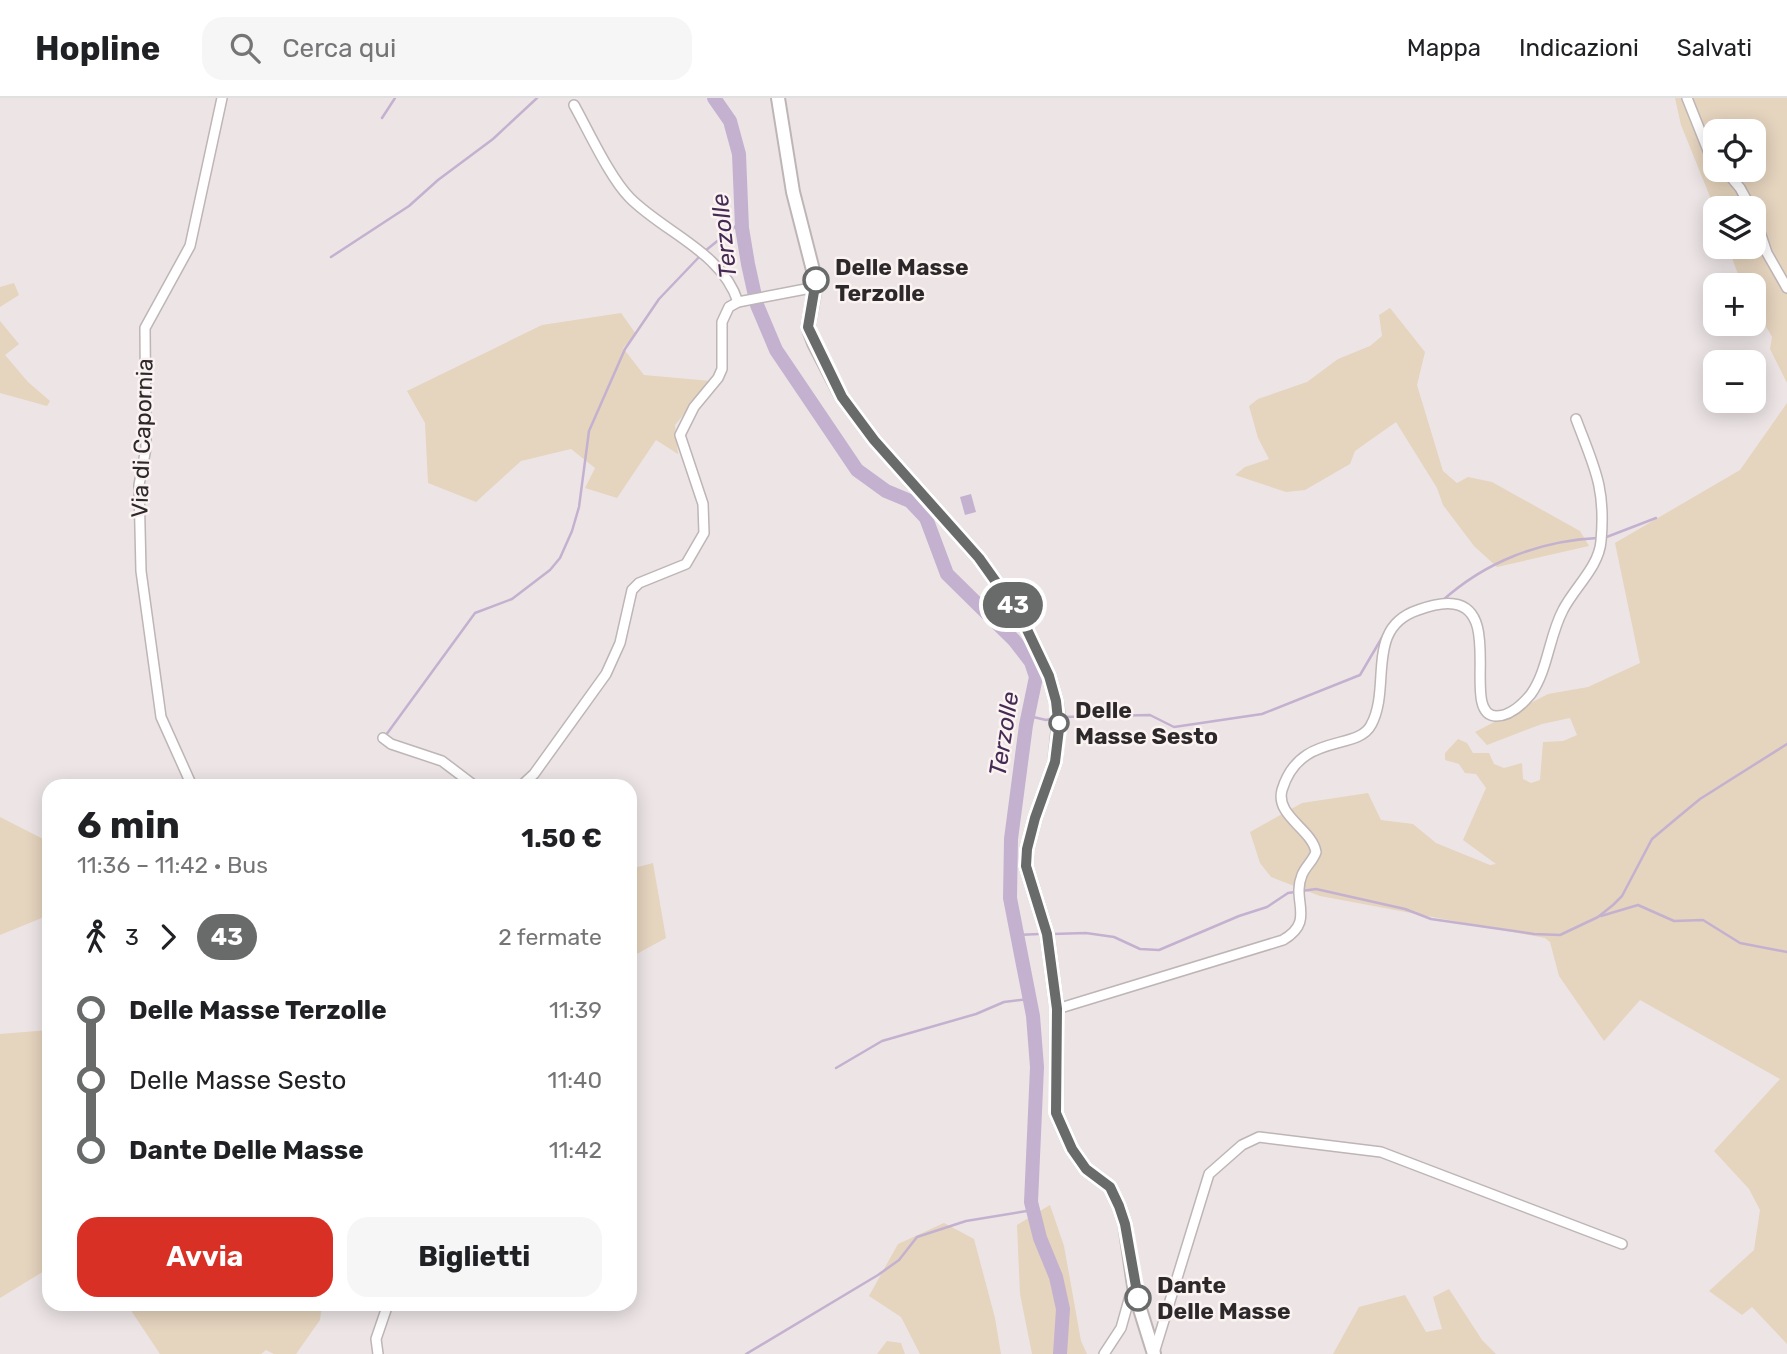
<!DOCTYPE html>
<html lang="it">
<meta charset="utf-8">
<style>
body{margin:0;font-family:Rubik,sans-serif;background:#f6f6f6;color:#202124;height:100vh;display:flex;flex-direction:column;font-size:26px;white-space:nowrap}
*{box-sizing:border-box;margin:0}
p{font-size:23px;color:#757577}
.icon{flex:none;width:38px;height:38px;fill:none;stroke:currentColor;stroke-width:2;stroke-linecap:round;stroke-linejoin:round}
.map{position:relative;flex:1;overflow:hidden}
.sheet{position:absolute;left:42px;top:681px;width:595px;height:532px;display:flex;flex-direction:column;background:#fff;border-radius:21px;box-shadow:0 4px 18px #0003}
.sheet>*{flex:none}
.badge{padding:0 14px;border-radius:23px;font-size:24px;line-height:46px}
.tools{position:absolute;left:1703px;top:21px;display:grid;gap:14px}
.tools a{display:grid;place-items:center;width:63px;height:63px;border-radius:14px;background:#fff;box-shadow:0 4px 18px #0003;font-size:35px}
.map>.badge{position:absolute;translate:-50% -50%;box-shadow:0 0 0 4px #fff}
.legs{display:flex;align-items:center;gap:10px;height:77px;padding:0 35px;font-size:23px}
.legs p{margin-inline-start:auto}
.headline{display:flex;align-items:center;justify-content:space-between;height:119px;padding:0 35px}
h1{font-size:38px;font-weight:700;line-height:52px}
.button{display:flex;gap:14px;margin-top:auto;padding:14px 35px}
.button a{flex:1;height:80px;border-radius:21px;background:#d93025;color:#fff;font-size:28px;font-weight:700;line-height:80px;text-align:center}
.button a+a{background:#f6f6f6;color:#202124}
ul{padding:0 35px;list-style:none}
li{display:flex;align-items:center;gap:24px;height:70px;font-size:26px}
li i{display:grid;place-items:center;width:10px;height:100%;margin:0 9px;background:currentColor}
li i::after{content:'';width:18px;height:18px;margin:-9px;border:5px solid;border-radius:50%;background:#fff}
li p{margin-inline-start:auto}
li:first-child i{background:linear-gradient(#0000 50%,currentColor 0)}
li:last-child i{background:linear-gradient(currentColor 50%,#0000 0)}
header{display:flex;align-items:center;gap:42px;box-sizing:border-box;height:98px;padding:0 35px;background:#fff;border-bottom:2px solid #e0e0e0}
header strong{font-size:33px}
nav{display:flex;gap:38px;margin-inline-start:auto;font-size:24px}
.search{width:490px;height:63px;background:#f6f6f6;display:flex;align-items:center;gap:18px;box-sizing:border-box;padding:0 24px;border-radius:21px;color:#757577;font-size:26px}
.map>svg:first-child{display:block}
.green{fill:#e5d4be;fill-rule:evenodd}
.water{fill:#c4b1d0}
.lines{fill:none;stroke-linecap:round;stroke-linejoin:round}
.stream{stroke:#c4b1d0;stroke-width:2.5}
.river{stroke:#c4b1d0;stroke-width:14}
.street-casing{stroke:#beb5b6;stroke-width:12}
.secondary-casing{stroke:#beb5b6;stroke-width:16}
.street{stroke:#fff;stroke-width:9}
.secondary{stroke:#fff;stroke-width:12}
.line-1-casing{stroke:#fff;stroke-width:16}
.line-1{stroke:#696a6a;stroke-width:10}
.stop-1-dot{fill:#fff;stroke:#696a6a;stroke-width:3.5}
.labels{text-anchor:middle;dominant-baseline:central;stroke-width:5;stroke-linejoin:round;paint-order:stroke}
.stop-label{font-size:23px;font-weight:bold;fill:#2d292a;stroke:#fbf2f2;text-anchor:start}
.street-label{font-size:23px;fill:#2d292a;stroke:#fbf2f2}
.water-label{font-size:24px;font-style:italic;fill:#452a53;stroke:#fbf2f2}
</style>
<header>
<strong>Hopline</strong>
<div class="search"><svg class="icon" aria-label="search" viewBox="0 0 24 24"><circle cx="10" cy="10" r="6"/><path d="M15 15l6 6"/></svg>Cerca qui</div>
<nav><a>Mappa</a><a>Indicazioni</a><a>Salvati</a></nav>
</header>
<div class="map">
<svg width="1787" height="1256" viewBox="0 0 1787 1256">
<rect width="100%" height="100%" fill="#ede5e5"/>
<g class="green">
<path d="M 1675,0 L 1787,0 L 1787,285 L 1770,251 L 1772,239 L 1754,207 L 1754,187 L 1742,187 L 1728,149 L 1754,149 L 1754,110 L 1715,111 L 1681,27 ZM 1715,33 L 1754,33 L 1754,72 L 1715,72 Z"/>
<polygon points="14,185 19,197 0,209 0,189"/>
<polygon points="1390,210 1425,254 1417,287 1443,373 1457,385 1468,379 1492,384 1580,433 1589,448 1497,469 1474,448 1443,407 1437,390 1396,324 1355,353 1350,366 1305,392 1286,394 1235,377 1245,369 1269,361 1258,340 1249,308 1258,301 1307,284 1338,261 1370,248 1382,238 1379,217"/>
<polygon points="621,215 636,236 623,250 644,277 711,283 675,327 678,356 656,342 617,400 585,390 595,370 571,351 521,363 476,404 428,385 425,325 407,293 542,227"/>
<polygon points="0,223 19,246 5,257 28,284 50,303 47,308 0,295"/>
<polygon points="1787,305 1787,1246 1752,1209 1742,1217 1709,1193 1754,1152 1760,1112 1749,1091 1714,1053 1780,981 1640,902 1604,943 1559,878 1550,844 1545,840 1320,798 1271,779 1260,765 1250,734 1302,705 1368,695 1381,722 1413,726 1436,745 1490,767 1496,766 1463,742 1486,690 1476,676 1465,675 1459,666 1445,662 1445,655 1458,641 1467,645 1473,655 1489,655 1494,666 1504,670 1522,665 1523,681 1531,685 1540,682 1543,644 1563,643 1577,637 1570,620 1542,626 1487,647 1475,634 1548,596 1588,589 1640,565 1615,445 1740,372"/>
<polygon points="0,719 49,744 49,817 0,837"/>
<polygon points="653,765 666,840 633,858 630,856 630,771"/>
<polygon points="49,932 49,1170 0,1200 0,936"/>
<polygon points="1050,1107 1064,1148 1081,1243 1087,1256 1032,1256 1020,1196 1017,1127"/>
<polygon points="944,1125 974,1141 995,1220 1001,1256 920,1256 901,1219 869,1198 898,1146"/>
<polygon points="1449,1191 1482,1242 1496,1256 1333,1256 1359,1209 1405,1197 1426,1234 1442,1231 1433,1199"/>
<polygon points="134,1206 322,1206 320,1222 296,1256 274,1256 266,1252 261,1256 160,1256 132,1214"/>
<polygon points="887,1243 901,1245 905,1256 877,1256"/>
</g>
<polygon class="water" points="971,396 976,414 965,417 960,399"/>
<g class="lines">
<g class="stream">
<polyline points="382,20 395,0"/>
<polyline points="705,153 742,123"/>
<polyline points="331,159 409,108 438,82 493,41 537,0"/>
<polyline points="1604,440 1656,420"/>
<path d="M 1442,503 C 1485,464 1539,443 1597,440"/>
<polyline points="1029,618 1046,622 1055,620"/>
<polyline points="1062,619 1150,617 1174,629 1262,616 1360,577 1387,531"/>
<polyline points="386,637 475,515 512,501 550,472 560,460 572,433 579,409 589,333 625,251 659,201 700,158"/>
<polyline points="1302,793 1316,791 1405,811 1431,821 1534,836 1560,837 1598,819 1613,807 1622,798 1652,741 1677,720 1700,701 1787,646"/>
<polyline points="1601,818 1638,807 1674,823 1703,822 1740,845 1787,854"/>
<polyline points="1052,836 1086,835 1114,839 1140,851 1159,852 1239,818 1267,809 1288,795 1295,794"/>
<polyline points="1017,837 1039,836"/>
<polyline points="836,970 882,943 976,916 1004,904 1029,901"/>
<polyline points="746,1256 878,1177 899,1162 917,1139 966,1123 1033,1112"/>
</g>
<polyline class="river" points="714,0 730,23 739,56 742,130 748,166 757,207 776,252 857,372 886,393 910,403 926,420 947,476 1014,542 1031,564 1036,579 1026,627 1011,741 1010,800 1033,918 1037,969 1031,1104 1040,1140 1056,1179 1063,1211 1060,1256"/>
<defs>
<g id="street">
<polyline points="1687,0 1709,55 1715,61"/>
<path d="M 574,7 C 588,32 610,80 630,100 C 665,135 722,154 738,204"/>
<polyline points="1725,72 1740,90 1751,110"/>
<polyline points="1754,116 1767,155 1787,190"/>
<polyline points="383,640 391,646 442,663 475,688"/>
<polyline points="192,688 161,619 141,473 139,387 146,350 145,230 190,148 222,0"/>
<polyline points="521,688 534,676 606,576 620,545 632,492 639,485 686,466 704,435 703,406 680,337 694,309 718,280 722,271 722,224 729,209 738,204 816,189"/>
<path d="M 1057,911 L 1283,842 C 1316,823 1291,803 1302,777 C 1305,769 1313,763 1316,754 C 1312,731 1275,718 1282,692 C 1300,633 1357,654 1371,627 C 1392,589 1364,530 1418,512 C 1429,508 1443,504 1454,506 C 1504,513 1460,617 1496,618 C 1510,618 1522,607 1531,596 C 1548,572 1549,538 1563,512 C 1574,490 1599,469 1601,443 C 1606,389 1594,369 1576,321"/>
<polyline points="1154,1255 1209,1076 1242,1047 1259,1039 1381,1054 1622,1146"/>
<polyline points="378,1256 376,1241 388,1206"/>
<polyline points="1104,1256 1121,1230 1130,1198 1135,1195"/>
</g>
<polyline id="secondary" points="778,0 793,94 816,184 808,229 814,245 842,299 874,342 979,460 1021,519 1049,578 1056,603 1059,625 1055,664 1035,720 1027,751 1026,768 1047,836 1057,911 1056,1015 1072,1051 1086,1071 1110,1089 1119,1108 1125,1126 1135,1195 1154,1256"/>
</defs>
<use href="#street" class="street-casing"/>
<use href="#secondary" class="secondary-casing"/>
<use href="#street" class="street"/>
<use href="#secondary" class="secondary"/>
</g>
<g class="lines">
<defs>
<polyline id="line-1" points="816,182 808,229 842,299 874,342 979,460 1021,519 1049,578 1056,603 1059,631 1055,664 1035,720 1027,751 1026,768 1047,836 1057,911 1056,1015 1072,1051 1086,1071 1110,1089 1119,1108 1125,1126 1138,1200"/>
</defs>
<use href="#line-1" class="line-1-casing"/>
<use href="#line-1" class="line-1"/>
</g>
<g class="stop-1-dot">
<circle cx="816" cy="182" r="12"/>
<circle cx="1059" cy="625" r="9"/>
<circle cx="1138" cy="1200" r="12"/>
</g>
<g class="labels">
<g class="stop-label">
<text x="835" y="169">Delle Masse<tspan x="835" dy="26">Terzolle</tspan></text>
<text x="1075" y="612">Delle<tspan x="1075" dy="26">Masse Sesto</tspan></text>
<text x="1157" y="1187">Dante<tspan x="1157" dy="26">Delle Masse</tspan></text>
</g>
<g class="street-label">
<text transform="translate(142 340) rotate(-88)">Via di Capornia</text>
</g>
<g class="water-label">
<text transform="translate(724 138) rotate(-96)">Terzolle</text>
<text transform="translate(1004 636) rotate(-81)">Terzolle</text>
</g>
</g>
</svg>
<div class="tools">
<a><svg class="icon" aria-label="locate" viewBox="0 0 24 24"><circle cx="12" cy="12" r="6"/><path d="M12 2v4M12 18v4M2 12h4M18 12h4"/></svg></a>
<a><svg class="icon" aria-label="layers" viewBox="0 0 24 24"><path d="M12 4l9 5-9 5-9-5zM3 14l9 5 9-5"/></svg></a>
<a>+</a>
<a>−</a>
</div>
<b class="badge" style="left:1013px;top:507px;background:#696a6a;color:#fff">43</b>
<section class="sheet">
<div class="headline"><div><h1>6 min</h1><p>11:36 – 11:42 · Bus</p></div><b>1.50 €</b></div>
<div class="legs"><svg class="icon" aria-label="walk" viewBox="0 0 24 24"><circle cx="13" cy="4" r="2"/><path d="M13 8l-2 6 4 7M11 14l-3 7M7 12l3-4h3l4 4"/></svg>3<svg class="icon" aria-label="forward" viewBox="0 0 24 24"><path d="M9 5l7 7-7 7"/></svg><b class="badge" style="background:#696a6a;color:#fff">43</b><p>2 fermate</p></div>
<ul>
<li><i style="color:#696a6a"></i><b>Delle Masse Terzolle</b><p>11:39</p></li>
<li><i style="color:#696a6a"></i><span>Delle Masse Sesto</span><p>11:40</p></li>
<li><i style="color:#696a6a"></i><b>Dante Delle Masse</b><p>11:42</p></li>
</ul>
<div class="button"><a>Avvia</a><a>Biglietti</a></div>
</section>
</div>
